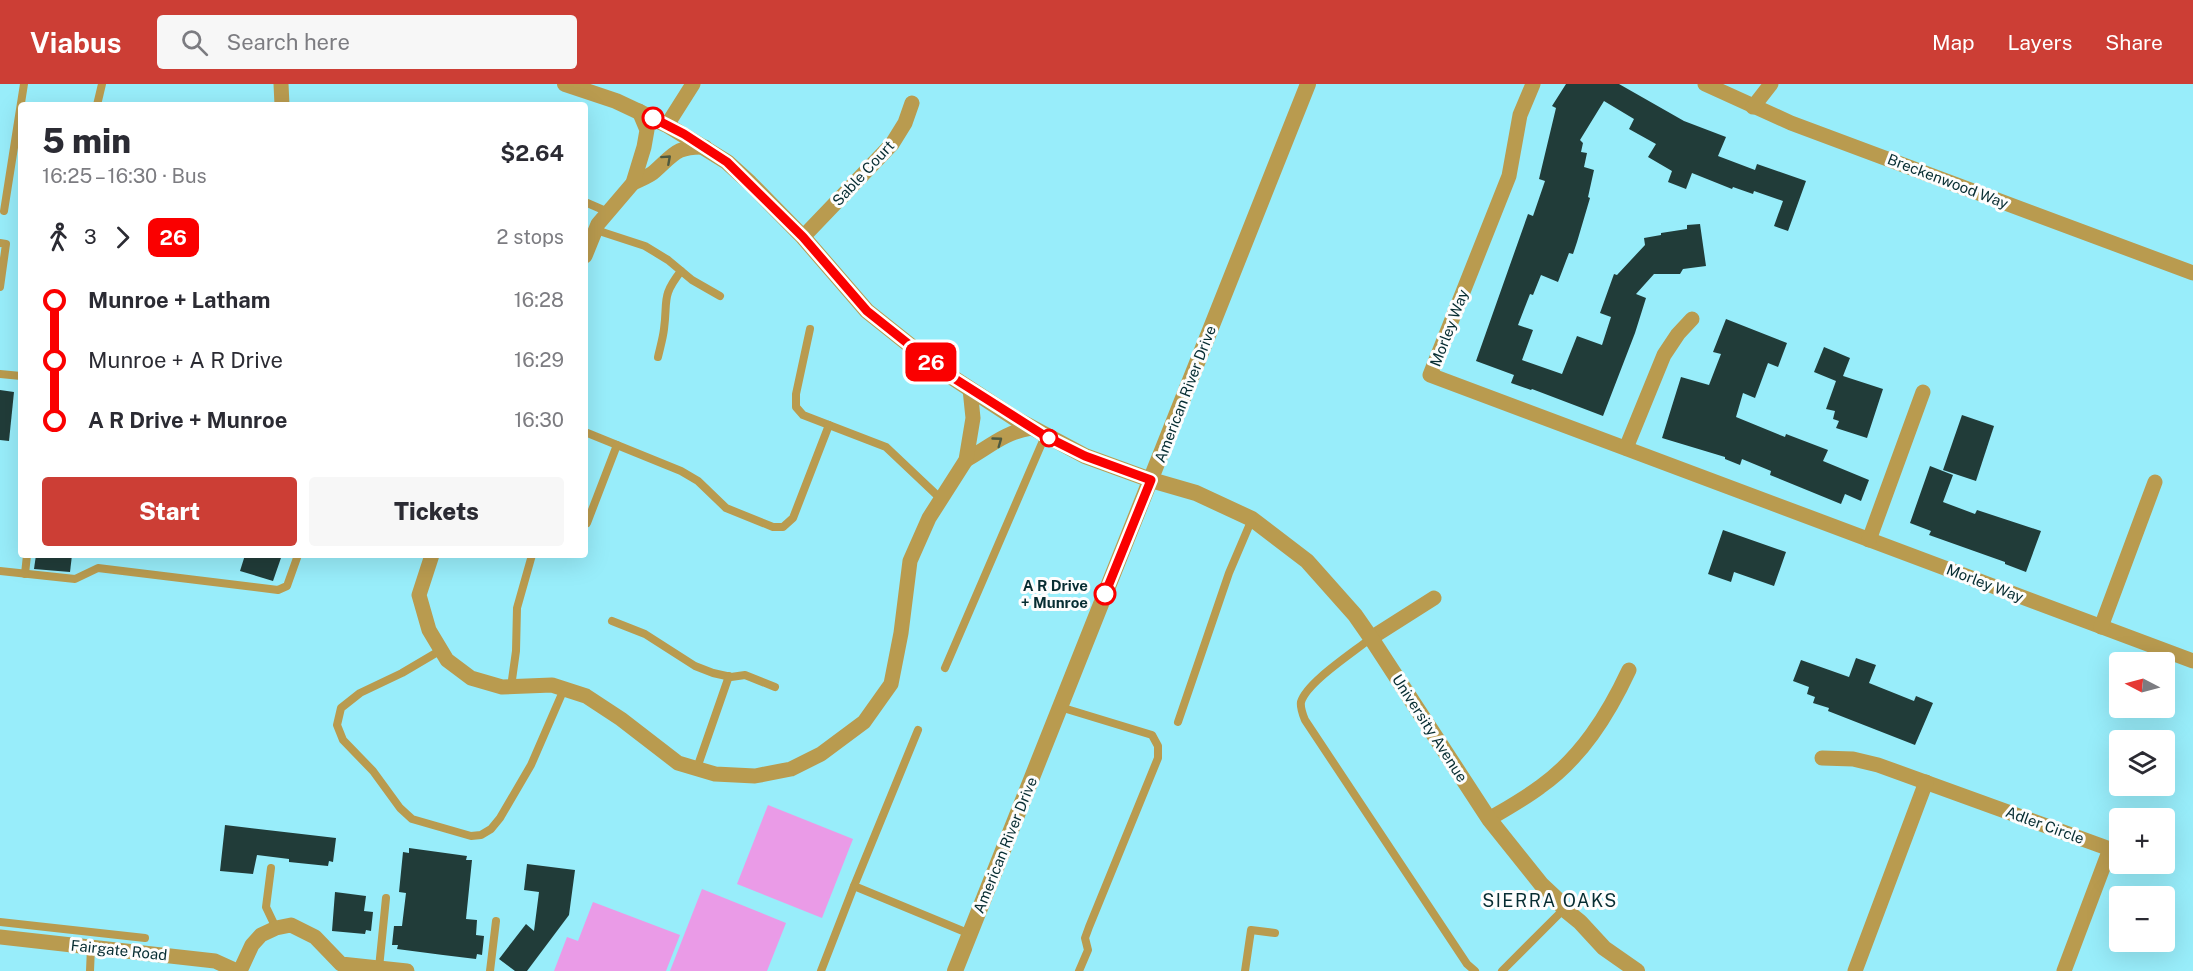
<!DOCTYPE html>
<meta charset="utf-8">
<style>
body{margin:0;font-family:"Public Sans",sans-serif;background:#f7f7f7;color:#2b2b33;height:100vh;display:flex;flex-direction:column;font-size:22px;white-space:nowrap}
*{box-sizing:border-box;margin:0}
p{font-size:20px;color:#7c7c81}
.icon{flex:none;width:33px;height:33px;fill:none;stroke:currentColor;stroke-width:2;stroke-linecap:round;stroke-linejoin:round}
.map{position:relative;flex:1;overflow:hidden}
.panel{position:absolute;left:18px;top:18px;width:570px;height:456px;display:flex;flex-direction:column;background:#fff;border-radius:6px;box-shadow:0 6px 24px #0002}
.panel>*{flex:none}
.badge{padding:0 12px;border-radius:9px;font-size:21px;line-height:39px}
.needle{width:39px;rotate:276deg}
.buttons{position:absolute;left:2109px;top:568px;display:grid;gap:12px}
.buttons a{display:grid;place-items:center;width:66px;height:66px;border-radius:6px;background:#fff;box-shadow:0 6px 24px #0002;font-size:30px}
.map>.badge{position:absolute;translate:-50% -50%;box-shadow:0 0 0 3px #fff}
.legs{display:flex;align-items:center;gap:9px;height:66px;padding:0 24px;font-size:20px}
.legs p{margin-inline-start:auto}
.headline{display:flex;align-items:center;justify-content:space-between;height:102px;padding:0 24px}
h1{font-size:33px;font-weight:800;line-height:45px}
.primary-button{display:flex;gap:12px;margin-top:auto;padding:12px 24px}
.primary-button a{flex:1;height:69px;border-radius:6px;background:#cc3e35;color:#fff;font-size:24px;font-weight:800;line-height:69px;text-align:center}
.primary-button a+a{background:#f7f7f7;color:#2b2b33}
ul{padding:0 24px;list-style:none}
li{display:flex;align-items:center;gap:21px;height:60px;font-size:22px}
li i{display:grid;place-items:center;width:9px;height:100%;margin:0 8px;background:currentColor}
li i::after{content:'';width:15px;height:15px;margin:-8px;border:4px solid;border-radius:50%;background:#fff}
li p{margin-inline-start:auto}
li:first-child i{background:linear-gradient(#0000 50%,currentColor 0)}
li:last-child i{background:linear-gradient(currentColor 50%,#0000 0)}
header{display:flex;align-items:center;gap:36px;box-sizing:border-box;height:84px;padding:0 30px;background:#cc3e35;color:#fff}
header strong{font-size:28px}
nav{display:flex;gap:33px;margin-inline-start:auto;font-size:21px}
.search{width:420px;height:54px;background:#f7f7f7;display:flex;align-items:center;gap:15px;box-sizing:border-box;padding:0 21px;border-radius:6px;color:#7c7c81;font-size:22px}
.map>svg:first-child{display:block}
.green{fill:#ea9be7}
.building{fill:#213c39}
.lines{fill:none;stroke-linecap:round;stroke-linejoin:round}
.service{stroke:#b99b4f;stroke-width:8}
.minor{stroke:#b99b4f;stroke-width:15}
.tertiary{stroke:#b99b4f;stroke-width:16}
.oneway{stroke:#4e593e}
.line-1-casing{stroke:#fff;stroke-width:14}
.line-1{stroke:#fa0000;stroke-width:9}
.stop-1-dot{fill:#fff;stroke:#fa0000;stroke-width:3}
.labels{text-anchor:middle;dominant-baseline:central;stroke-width:6;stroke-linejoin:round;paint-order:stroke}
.street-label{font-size:15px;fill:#072d32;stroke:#fdfdfd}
.stop-label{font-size:15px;font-weight:bold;fill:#072d32;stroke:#fdfdfd;text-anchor:end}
.quarter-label{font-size:18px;letter-spacing:1.5px;fill:#072d32;stroke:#fdfdfd}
</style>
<header>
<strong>Viabus</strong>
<div class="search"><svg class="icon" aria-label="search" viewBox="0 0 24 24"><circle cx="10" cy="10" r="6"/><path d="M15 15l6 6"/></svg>Search here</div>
<nav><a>Map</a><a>Layers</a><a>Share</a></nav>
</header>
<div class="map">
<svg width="2193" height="887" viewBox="0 0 2193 887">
<rect width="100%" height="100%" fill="#98edfa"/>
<g class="green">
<polygon points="768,721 853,755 822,834 737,800"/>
<polygon points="702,805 786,839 767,887 670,887"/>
<polygon points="593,818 680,851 666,887 554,887 567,853 578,857"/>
</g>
<g class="building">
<polygon points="1566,0 1619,0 1684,37 1726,53 1718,72 1755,86 1757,80 1806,97 1788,147 1774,142 1783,117 1754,107 1753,110 1733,103 1732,105 1692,89 1686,105 1668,98 1672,87 1648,73 1656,60 1629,45 1634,35 1604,17 1580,56 1583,59 1581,68 1587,69 1584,83 1594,86 1588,113 1590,114 1577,158 1573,170 1569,169 1558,198 1541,191 1533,211 1530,210 1518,241 1533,246 1522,276 1562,290 1577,252 1602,261 1611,233 1600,229 1614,190 1617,191 1645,161 1644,154 1661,151 1661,149 1687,145 1687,141 1700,140 1706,182 1683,185 1680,190 1654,190 1636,210 1646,214 1635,249 1603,332 1532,305 1531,306 1511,299 1514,291 1476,277 1528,130 1533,132 1545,97 1539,95 1556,24 1552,22"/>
<polygon points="1726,235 1787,259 1778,283 1768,279 1755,314 1743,309 1736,333 1785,353 1786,350 1828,366 1823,377 1869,396 1861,417 1845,410 1841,420 1770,391 1771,387 1742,375 1740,381 1725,375 1725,373 1662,354 1681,293 1709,301 1721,270 1713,268"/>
<polygon points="1824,263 1850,274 1843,292 1883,305 1867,354 1836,344 1839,337 1833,335 1835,327 1826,325 1836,297 1814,288"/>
<polygon points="0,306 14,308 9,357 0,356"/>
<polygon points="1962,331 1994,342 1976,397 1943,386"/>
<polygon points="1930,382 1953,391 1943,418 1975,430 1977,426 2041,447 2026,488 2005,480 2005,478 1929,451 1931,447 1910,439"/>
<polygon points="1723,446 1786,468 1774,502 1734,488 1731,498 1708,490"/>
<polygon points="36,471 72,471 70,488 34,485"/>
<polygon points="245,471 282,471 273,497 240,487"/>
<polygon points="1856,574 1876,581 1869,599 1914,617 1916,612 1933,619 1915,661 1828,627 1829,624 1813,619 1815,613 1807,610 1809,603 1793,597 1801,576 1849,593"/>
<polygon points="225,741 336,754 333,778 329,777 328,782 289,778 289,775 257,771 253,790 220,787"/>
<polygon points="409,764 467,772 466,776 472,776 466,835 477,836 476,851 484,852 482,871 477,870 476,875 443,871 397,865 398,861 392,861 394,842 402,842 406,809 399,808 403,768 409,769"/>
<polygon points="527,780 575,786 569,831 527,887 515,887 499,875 526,840 534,847 539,808 524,806"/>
<polygon points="335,808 366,812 364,827 373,828 371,847 366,846 365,850 332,847"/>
</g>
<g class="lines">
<g class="service">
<polyline points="97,21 102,0"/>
<polyline points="585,118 608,128"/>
<polyline points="4,127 24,0"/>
<polyline points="596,146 645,162 668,176 692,196 720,212"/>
<polyline points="0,159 6,160 0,203"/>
<polyline points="810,245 796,310 796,323 803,331 886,363 941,415"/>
<path d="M 658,273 C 660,264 663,254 664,245 C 668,215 661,213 681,187"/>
<polyline points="0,290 21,292"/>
<polyline points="585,348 681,387 698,397 726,424 773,443 783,443 793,434 829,341"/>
<polyline points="587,439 617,361"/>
<polyline points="0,487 75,495 98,484 278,506 287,502 298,471"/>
<polyline points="25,490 27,471"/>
<polyline points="612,537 645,550 695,582 713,589 731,593 745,591 775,603"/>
<path d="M 1371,554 C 1354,568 1307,598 1301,618 C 1300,624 1303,631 1305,636 L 1467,880 L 1475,887"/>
<polyline points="441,566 402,589 360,609 341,624 337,641 343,656 373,687 400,724 412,735 471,752 481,751 491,745 500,734 531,681 564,605"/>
<polyline points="945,584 1045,352"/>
<polyline points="511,603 516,567 517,524 532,471"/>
<polyline points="1060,623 1152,651 1158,662 1158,674 1089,843 1085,854 1088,866 1079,887"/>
<polyline points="1178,638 1229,489 1252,435"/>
<polyline points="918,646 854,802 970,850"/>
<polyline points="697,684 729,592"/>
<polyline points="271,784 266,823 276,844"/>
<polyline points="0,838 145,854"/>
<polyline points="379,884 386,814"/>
<polyline points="90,887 91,863"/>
<polyline points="490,887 496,837"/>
<polyline points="821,887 854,802"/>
<polyline points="1245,887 1251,846 1275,849"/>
<polyline points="1502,887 1564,825"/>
</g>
<g class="minor">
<polyline points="281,0 282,21"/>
<polyline points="1533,0 1520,31 1509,92 1430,291 2193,577"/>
<polyline points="1705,0 1791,39 2193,189"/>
<polyline points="1753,23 1771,0"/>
<polyline points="667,41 693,0"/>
<path d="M 633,99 C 640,95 649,93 655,87 C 674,70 677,62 705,63"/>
<polyline points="803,153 892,60 905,39 912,19"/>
<polyline points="585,172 598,140 633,99 644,63 647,46 639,27"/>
<polyline points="1626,364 1664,271 1678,250 1692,235"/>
<path d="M 966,376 C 989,363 1005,348 1031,344"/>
<polyline points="1869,456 1923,308"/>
<polyline points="432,471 419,511 429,546 447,576 471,594 502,603 552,601 586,612 621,635 678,679 715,690 755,692 791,685 821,670 864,638 891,600 901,549 910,477 929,434 966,376 973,334 970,305"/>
<polyline points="2101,543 2155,398"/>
<polyline points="1371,554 1434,514"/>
<polyline points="1822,674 1853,675 1878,681 2110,765 2064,887"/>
<path d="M 1489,735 C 1506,725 1524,715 1540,703 C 1581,674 1608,631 1629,586"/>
<polyline points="0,853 215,877 237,887"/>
<polyline points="240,887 252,861 261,851 276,844 291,841 315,853 341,880 407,887"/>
<polyline points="1855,887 1926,698"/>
</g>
<g class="tertiary">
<polyline points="565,0 616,17 667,41 727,78 750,99 803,153 867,227 941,286 1016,335 1085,372 1151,396 1196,409 1252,435 1307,477 1355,531 1371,554 1489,735 1541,800 1558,816 1564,825 1580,838 1604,864 1637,887"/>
<polyline points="955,887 1308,0"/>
</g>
</g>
<defs><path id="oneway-chevron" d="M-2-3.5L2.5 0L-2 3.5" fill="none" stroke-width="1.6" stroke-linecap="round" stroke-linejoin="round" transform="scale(1.5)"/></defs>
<g class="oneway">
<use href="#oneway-chevron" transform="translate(667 75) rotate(-42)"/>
<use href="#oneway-chevron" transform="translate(998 357) rotate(-36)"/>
</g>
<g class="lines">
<defs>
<polyline id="line-1" points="653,34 684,50 727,78 803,153 867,227 941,286 1045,352 1085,372 1151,396 1105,510"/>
</defs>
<use href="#line-1" class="line-1-casing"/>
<use href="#line-1" class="line-1"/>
</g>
<g class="stop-1-dot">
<circle cx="653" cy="34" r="10"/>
<circle cx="1049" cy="354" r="8"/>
<circle cx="1105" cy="510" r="10"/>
</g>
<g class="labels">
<g class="street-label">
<text transform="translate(863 89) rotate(-47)">Sable Court</text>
<text transform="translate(1948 97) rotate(21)">Breckenwood Way</text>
<text transform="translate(1449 244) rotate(-69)">Morley Way</text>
<text transform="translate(1185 310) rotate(-69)">American River Drive</text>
<text transform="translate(1985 499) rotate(21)">Morley Way</text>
<text transform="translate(1430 644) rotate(57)">University Avenue</text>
<text transform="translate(2045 741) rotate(20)">Adler Circle</text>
<text transform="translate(1005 761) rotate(-68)">American River Drive</text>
<text transform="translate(119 866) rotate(6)">Fairgate Road</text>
</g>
<g class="stop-label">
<text x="1088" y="501">A R Drive<tspan x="1088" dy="17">+ Munroe</tspan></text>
</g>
<g class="quarter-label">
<text x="1550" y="816">SIERRA OAKS</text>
</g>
</g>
</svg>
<div class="buttons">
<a><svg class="needle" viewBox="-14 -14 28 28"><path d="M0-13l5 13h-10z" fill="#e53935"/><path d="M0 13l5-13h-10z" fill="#7c7c81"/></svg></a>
<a><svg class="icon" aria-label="layers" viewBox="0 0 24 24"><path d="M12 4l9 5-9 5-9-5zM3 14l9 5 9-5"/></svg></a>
<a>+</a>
<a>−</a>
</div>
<b class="badge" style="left:931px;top:278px;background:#fa0000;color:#fff">26</b>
<section class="panel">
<div class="headline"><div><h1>5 min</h1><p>16:25 – 16:30 · Bus</p></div><b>$2.64</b></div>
<div class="legs"><svg class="icon" aria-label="walk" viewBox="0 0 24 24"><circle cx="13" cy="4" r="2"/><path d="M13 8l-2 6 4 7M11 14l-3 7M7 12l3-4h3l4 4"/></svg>3<svg class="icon" aria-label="forward" viewBox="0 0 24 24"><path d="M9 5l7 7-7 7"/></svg><b class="badge" style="background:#fa0000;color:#fff">26</b><p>2 stops</p></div>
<ul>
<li><i style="color:#fa0000"></i><b>Munroe + Latham</b><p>16:28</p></li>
<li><i style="color:#fa0000"></i><span>Munroe + A R Drive</span><p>16:29</p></li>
<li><i style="color:#fa0000"></i><b>A R Drive + Munroe</b><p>16:30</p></li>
</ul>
<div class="primary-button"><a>Start</a><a>Tickets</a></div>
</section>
</div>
